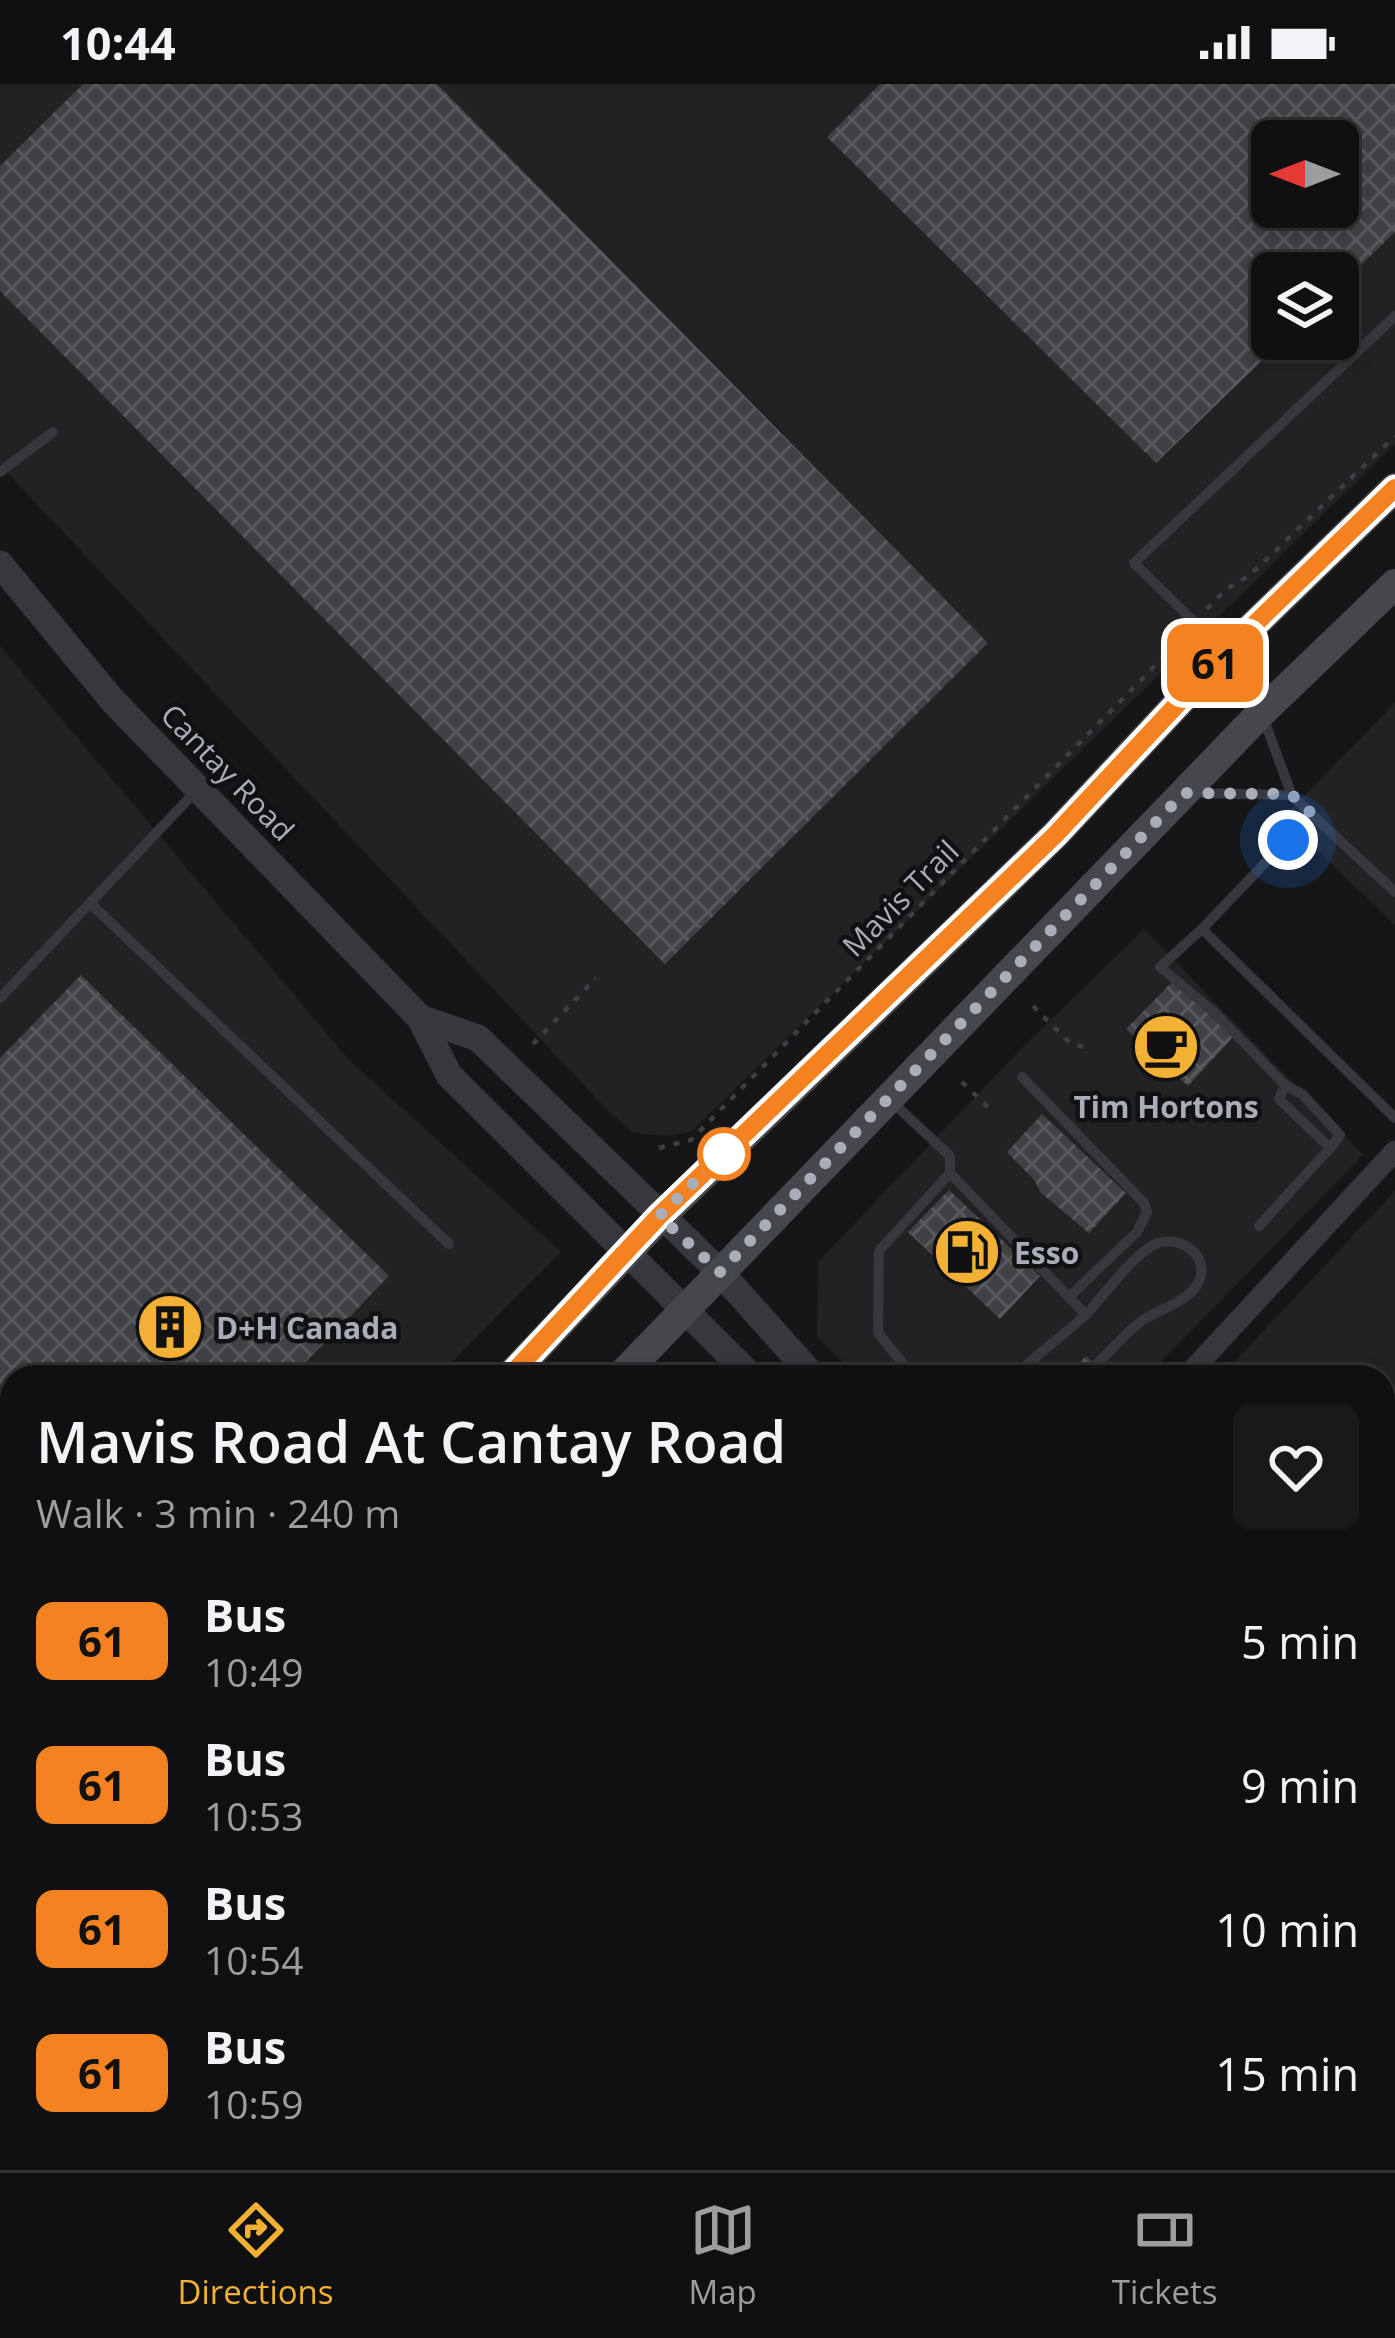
<!DOCTYPE html>
<meta charset="utf-8">
<style>
body{margin:0;font-family:"Open Sans",sans-serif;background:#19191b;color:#f1f3f6;height:100vh;display:flex;flex-direction:column;font-size:45px;white-space:nowrap}
*{box-sizing:border-box;margin:0}
p{font-size:39px;color:#9c9d9f}
.icon{flex:none;width:66px;height:66px;fill:none;stroke:currentColor;stroke-width:2;stroke-linecap:round;stroke-linejoin:round}
.map{position:relative;flex:1;overflow:hidden}
.sheet{position:absolute;left:0px;top:1281px;width:1395px;height:807px;display:flex;flex-direction:column;background:#101012;border-radius:36px 36px 0 0;box-shadow:0 6px 18px #0003,0 0 0 3px #303032}
.sheet>*{flex:none}
.badge{padding:0 24px;border-radius:18px;font-size:42px;line-height:78px}
.needle{width:78px;rotate:270deg}
.buttons{position:absolute;left:1251px;top:36px;display:grid;gap:24px}
.buttons a{display:grid;place-items:center;width:108px;height:108px;border-radius:18px;background:#101012;box-shadow:0 6px 18px #0003,0 0 0 3px #303032;font-size:60px}
.you{position:absolute;width:60px;height:60px;margin:-30px;border:9px solid #fff;border-radius:50%;background:#1a73e8;box-shadow:0 0 0 18px #1a73e833}
.map>.badge{position:absolute;translate:-50% -50%;box-shadow:0 0 0 6px #fff}
.round{display:grid;place-items:center;flex:none;width:126px;height:126px;border-radius:18px;background:#19191b}
.headline{display:flex;align-items:center;justify-content:space-between;height:204px;padding:0 36px}
h1{font-size:57px;font-weight:600;line-height:90px}
ul{padding:0;list-style:none}
li{display:flex;align-items:center;gap:36px;height:144px;padding:0 36px}
li div{flex:1}
li b{display:block;font-size:45px}
li em{font-style:normal}
li .badge{min-width:132px;font-weight:700;text-align:center}
.status{display:flex;justify-content:space-between;align-items:center;height:84px;padding:0 60px;background:#101012;direction:ltr}
.status svg{height:33px;fill:currentColor}
.tab-bar{display:flex;justify-content:space-around;align-items:center;height:168px;border-top:3px solid #303032;background:#101012;font-size:33px;color:#9c9d9f}
.tab-bar a{display:grid;justify-items:center;gap:6px}
.tab-bar .selected{color:#f2b134}
.map>svg:first-child{display:block}
.built{fill:#222225;fill-rule:evenodd}
.building{fill:url(#building-cross-hatch);fill-rule:evenodd}
.lines{fill:none;stroke-linecap:round;stroke-linejoin:round}
.path{stroke:#3d3f44;stroke-width:4.5;stroke-dasharray:6 9;stroke-linecap:butt}
.service{stroke:#37383d;stroke-width:10}
.minor{stroke:#37383d;stroke-width:21}
.tertiary{stroke:#37383d;stroke-width:27}
.secondary{stroke:#45474d;stroke-width:30}
.motorway{stroke:#63666e;stroke-width:39}
.line-casing{stroke:#fff;stroke-width:27}
.line{stroke:#f58220;stroke-width:18}
.walk{stroke:#a8adb8;stroke-width:12;stroke-dasharray:0 21.6}
.stop-dot{fill:#fff;stroke:#f58220;stroke-width:6}
.labels{text-anchor:middle;dominant-baseline:central;stroke-width:9;stroke-linejoin:round;paint-order:stroke}
.street-label{font-size:30px;fill:#a8adb8;stroke:#111113}
.poi-label{font-size:30px;font-weight:bold;fill:#a8adb8;stroke:#111113;text-anchor:start}
</style>
<div class="status"><b>10:44</b><svg viewBox="0 0 49 12"><path d="M0 12V9h3v3zM5 12V6h3v6zM10 12V3h3v9zM15 12V0h3v12zM26 1h20v11H26zM47 4h2v5h-2z"/></svg></div>
<div class="map">
<svg width="1395" height="2086" viewBox="0 0 1395 2086">
<defs>
<pattern id="building-cross-hatch" width="8" height="8" patternUnits="userSpaceOnUse" patternTransform="scale(3)"><rect width="8" height="8" fill="#404145"/><path d="M0 0l8 8M0 8l8-8" fill="none" stroke="#595a5e"/></pattern>
</defs>
<rect width="100%" height="100%" fill="#161618"/>
<g class="built">
<path d="M 0,0 L 1395,0 L 1395,360 L 692,1047 L 670,1052 L 634,1049 L 611,1030 L 0,381 ZM 1272,57 L 1338,57 L 1338,123 L 1272,123 ZM 1272,189 L 1338,189 L 1338,255 L 1272,255 Z"/>
<polygon points="0,562 349,976 561,1168 437,1293 12,1293 12,1722 0,1734"/>
<polygon points="1395,619 1395,841 1283,733"/>
<polygon points="1144,845 1363,1071 1146,1293 858,1293 817,1252 818,1178 1020,966"/>
<polygon points="1395,1107 1395,1691 1383,1685 1383,1293 1220,1293"/>
<polygon points="12,2027 12,2076 456,2076 446,2086 0,2086 0,2040"/>
</g>
<g class="building">
<polygon points="83,0 437,0 988,559 665,880 0,207 0,82"/>
<path d="M 880,0 L 1395,0 L 1395,148 L 1338,203 L 1338,189 L 1272,189 L 1272,255 L 1284,255 L 1156,379 L 827,53 ZM 1272,57 L 1338,57 L 1338,123 L 1272,123 Z"/>
<polygon points="81,891 389,1192 291,1293 12,1293 12,1580 0,1593 0,974"/>
<polygon points="1173,897 1233,953 1188,1002 1126,945"/>
<polygon points="1042,1030 1126,1109 1089,1149 1040,1108 1035,1097 1007,1068"/>
<polygon points="949,1106 1040,1192 1000,1235 908,1148"/>
<polygon points="1086,1272 1096,1281 1107,1293 1066,1293"/>
<polygon points="1383,1357 1395,1364 1395,1519 1383,1540"/>
<polygon points="83,2076 237,2076 228,2086 81,2086 77,2082"/>
<polygon points="912,2076 921,2081 925,2076 932,2076 945,2086 905,2086"/>
<polygon points="953,2076 1000,2076 1004,2080 998,2086 963,2086"/>
</g>
<g class="lines">
<g class="path">
<polyline points="1207,525 1225,506 1250,491 1395,352"/>
<polyline points="1033,922 1069,958 1089,965"/>
<polyline points="533,960 596,894"/>
<polyline points="962,998 994,1029"/>
<polyline points="659,1064 691,1056 1184,552"/>
</g>
<g class="service">
<polyline points="0,388 53,348"/>
<polyline points="1222,565 1134,479 1395,232"/>
<polyline points="1263,633 1292,712 1395,808"/>
<polyline points="1192,709 1291,711"/>
<polyline points="1312,730 1202,845 1395,1034"/>
<polyline points="91,820 449,1160"/>
<polyline points="1202,845 1160,883 1214,928 1285,1001 1279,1015 1330,1064 1259,1142"/>
<polyline points="0,914 196,707"/>
<polyline points="1022,993 1144,1119 1147,1128 1137,1148 1070,1212"/>
<polyline points="1285,1001 1302,1010 1340,1051 1330,1064"/>
<polyline points="890,1016 950,1072 950,1089 879,1167 878,1249 914,1293"/>
<polyline points="950,1089 1086,1231 1012,1293"/>
<path d="M 1086,1231 C 1103,1212 1136,1167 1158,1159 C 1184,1151 1213,1176 1197,1201 C 1185,1219 1160,1225 1143,1236 C 1126,1248 1111,1267 1096,1281"/>
</g>
<g class="minor">
<polyline points="1186,1293 1395,1067"/>
<polyline points="1383,1844 1395,1822"/>
<polyline points="485,2086 494,2076"/>
<polyline points="815,2086 825,2076"/>
<polyline points="1250,2086 1255,2076"/>
</g>
<g class="tertiary">
<polyline points="0,480 113,617 420,934 449,991 752,1293"/>
<polyline points="420,934 478,954 720,1188 814,1293"/>
<polyline points="1383,1752 1395,1759"/>
</g>
<g class="secondary">
<polyline points="509,1293 660,1133 1055,751 1226,568 1395,404"/>
<polyline points="620,1293 1261,629 1395,500"/>
<polyline points="0,1852 12,1838"/>
<polyline points="0,1953 12,1940"/>
</g>
<polyline class="motorway" points="0,1791 12,1779"/>
</g>
<g class="lines">
<defs>
<polyline id="line" points="509,1293 659,1132 1055,751 1226,568 1395,404"/>
</defs>
<use href="#line" class="line-casing"/>
<use href="#line" class="line"/>
<polyline class="walk" points="724,1070 659,1132 720,1188 1184,709 1291,710 1312,730 1288,756"/>
</g>
<defs>
<symbol id="cafe-disc" viewBox="-11 -11 22 22"><circle r="9.5" fill="#f2b134" stroke="#111113"/><path d="M-5.5-4.5H6V0H3Q3 3.5 0 3.5H-2.5Q-5.5 3.5-5.5 0ZM3-3.2v2h1.7v-2ZM-6 4.5H4V6H-6Z" fill="#111"/></symbol>
<symbol id="fuel-disc" viewBox="-11 -11 22 22"><circle r="9.5" fill="#f2b134" stroke="#111113"/><path d="M-5.5-6h7V0h2V4h1.3V-2.5L3-4.5l.8-.8L6-3V5H2.5V1h-1V6h-7ZM-4.2-4.7v3.2H.2V-4.7Z" fill="#111"/></symbol>
<symbol id="building-disc" viewBox="-11 -11 22 22"><circle r="9.5" fill="#f2b134" stroke="#111113"/><path d="M-4-6H4V6H1V3H-1V6H-4ZM-2.5-4.3h1.7v1.8h-1.7ZM.8-4.3h1.7v1.8H.8ZM-2.5-1h1.7V.8h-1.7ZM.8-1h1.7V.8H.8Z" fill="#111"/></symbol>
</defs>
<g fill-rule="evenodd">
<use href="#cafe-disc" x="1128" y="925" width="76" height="76"/>
<use href="#fuel-disc" x="929" y="1130" width="76" height="76"/>
<use href="#building-disc" x="132" y="1205" width="76" height="76"/>
</g>
<circle class="stop-dot" cx="724" cy="1070" r="24"/>
<g class="labels">
<g class="street-label">
<text transform="translate(228 688) rotate(46)">Cantay Road</text>
<text transform="translate(900 814) rotate(-45)">Mavis Trail</text>
</g>
<g class="poi-label">
<text x="1166" y="1022" text-anchor="middle">Tim Hortons</text>
<text x="1014" y="1168">Esso</text>
<text x="216" y="1243">D+H Canada</text>
</g>
</g>
</svg>
<div class="buttons">
<a><svg class="needle" viewBox="-14 -14 28 28"><path d="M0-13l5 13h-10z" fill="#e53935"/><path d="M0 13l5-13h-10z" fill="#9c9d9f"/></svg></a>
<a><svg class="icon" aria-label="layers" viewBox="0 0 24 24"><path d="M12 4l9 5-9 5-9-5zM3 14l9 5 9-5"/></svg></a>
</div>
<div class="you" style="left:1288px;top:756px"></div>
<b class="badge" style="left:1215px;top:579px;background:#f58220;color:#111">61</b>
<section class="sheet">
<div class="headline"><div><h1>Mavis Road At Cantay Road</h1><p>Walk · 3 min · 240 m</p></div><a class="round"><svg class="icon" aria-label="heart" viewBox="0 0 24 24"><path d="M12 20l-8-8c-3-5 5-10 8-4 3-6 11-1 8 4z"/></svg></a></div>
<ul>
<li><span class="badge" style="background:#f58220;color:#111">61</span><div><b>Bus</b><p>10:49</p></div><em>5 min</em></li>
<li><span class="badge" style="background:#f58220;color:#111">61</span><div><b>Bus</b><p>10:53</p></div><em>9 min</em></li>
<li><span class="badge" style="background:#f58220;color:#111">61</span><div><b>Bus</b><p>10:54</p></div><em>10 min</em></li>
<li><span class="badge" style="background:#f58220;color:#111">61</span><div><b>Bus</b><p>10:59</p></div><em>15 min</em></li>
</ul>
</section>
</div>
<nav class="tab-bar">
<a class="selected"><svg class="icon" aria-label="directions" viewBox="0 0 24 24"><path d="M12 3l9 9-9 9-9-9zM9 14v-3h6M13 9l2 2-2 2"/></svg>Directions</a>
<a><svg class="icon" aria-label="map" viewBox="0 0 24 24"><path d="M3 6l6-2 6 2 6-2v14l-6 2-6-2-6 2zM9 4v14M15 6v14"/></svg>Map</a>
<a><svg class="icon" aria-label="tickets" viewBox="0 0 24 24"><path d="M3 7h18v10H3zM15 7v10"/></svg>Tickets</a>
</nav>
